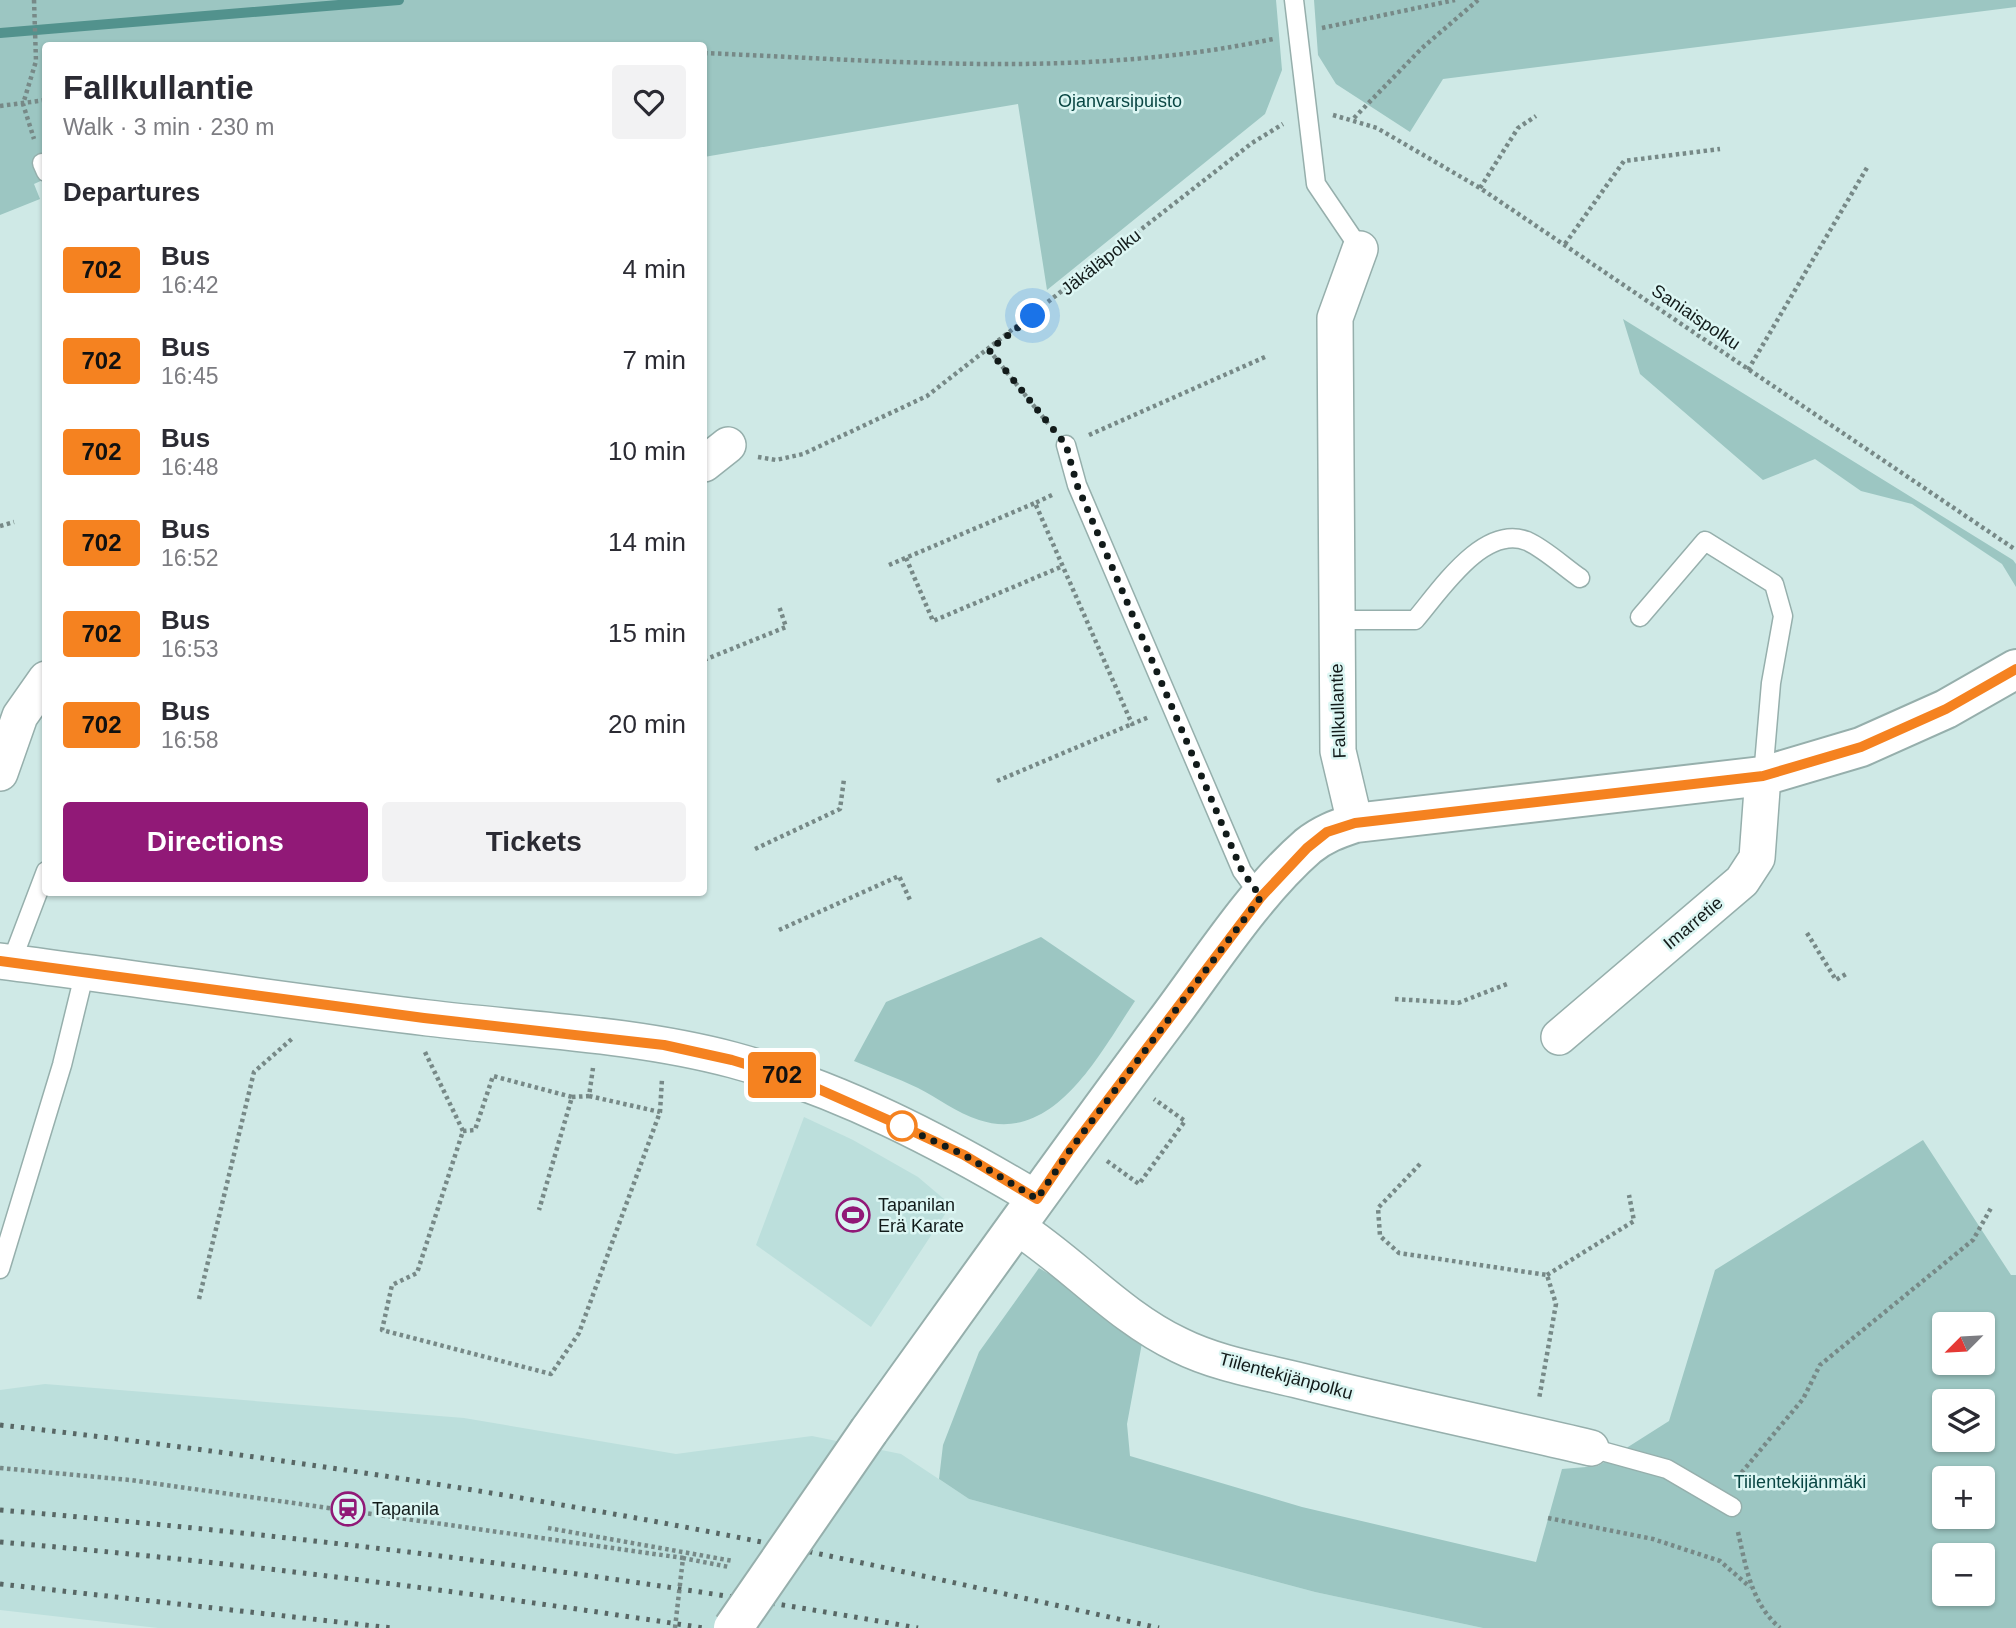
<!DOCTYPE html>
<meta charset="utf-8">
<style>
body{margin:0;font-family:Helvetica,sans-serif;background:#f2f2f3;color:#2b2b33;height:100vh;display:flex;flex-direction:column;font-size:26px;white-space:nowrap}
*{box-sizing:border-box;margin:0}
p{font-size:23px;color:#7c7c81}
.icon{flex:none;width:38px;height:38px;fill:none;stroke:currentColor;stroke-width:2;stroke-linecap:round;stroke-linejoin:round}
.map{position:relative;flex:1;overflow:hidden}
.sheet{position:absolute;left:42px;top:42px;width:665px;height:854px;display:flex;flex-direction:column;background:#fff;border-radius:7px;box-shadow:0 2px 5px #0004}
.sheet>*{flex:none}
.badge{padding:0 14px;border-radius:5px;font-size:24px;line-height:46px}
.needle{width:46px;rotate:246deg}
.buttons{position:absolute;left:1932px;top:1312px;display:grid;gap:14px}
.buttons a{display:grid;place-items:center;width:63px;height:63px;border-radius:7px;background:#fff;box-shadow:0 2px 5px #0004;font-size:35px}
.you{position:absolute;width:35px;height:35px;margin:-18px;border:5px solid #fff;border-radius:50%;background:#1a73e8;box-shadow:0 0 0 10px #1a73e833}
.map>.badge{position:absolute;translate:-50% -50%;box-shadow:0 0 0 4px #fff}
h2{padding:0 21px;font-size:26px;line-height:63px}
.round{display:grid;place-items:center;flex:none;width:74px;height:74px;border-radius:7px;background:#f2f2f3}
.overview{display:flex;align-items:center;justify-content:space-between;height:119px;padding:0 21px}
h1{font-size:33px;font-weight:600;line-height:52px}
.button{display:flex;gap:14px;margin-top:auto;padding:14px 21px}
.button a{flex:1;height:80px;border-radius:7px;background:#911977;color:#fff;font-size:28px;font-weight:600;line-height:80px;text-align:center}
.button a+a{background:#f2f2f3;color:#2b2b33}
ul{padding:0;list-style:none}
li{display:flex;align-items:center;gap:21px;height:91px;padding:0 21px}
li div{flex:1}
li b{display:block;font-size:26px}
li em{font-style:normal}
li .badge{min-width:77px;font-weight:700;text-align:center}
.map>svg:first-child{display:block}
.built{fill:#bcdfdc}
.green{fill:#9cc6c2;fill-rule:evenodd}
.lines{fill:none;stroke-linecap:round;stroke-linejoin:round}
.stream{stroke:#52928d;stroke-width:10}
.service-casing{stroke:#96afac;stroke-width:21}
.minor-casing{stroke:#96afac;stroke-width:38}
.tertiary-casing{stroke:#96afac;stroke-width:42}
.path{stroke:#778987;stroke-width:4.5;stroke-dasharray:3.5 3.5;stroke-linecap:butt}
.service{stroke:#fff;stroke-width:18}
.minor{stroke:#fff;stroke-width:35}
.tertiary{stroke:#fff;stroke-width:38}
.rail{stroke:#586765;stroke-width:5;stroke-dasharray:3.5 7;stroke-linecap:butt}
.tertiary-bridge-casing{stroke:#96afac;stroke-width:42;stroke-linecap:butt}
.path-bridge{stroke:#778987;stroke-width:4.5;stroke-dasharray:3.5 3.5;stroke-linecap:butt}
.tertiary-bridge{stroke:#fff;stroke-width:38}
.line-casing{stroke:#fff;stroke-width:16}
.line{stroke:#f58220;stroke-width:10}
.walk{stroke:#121b1a;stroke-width:7;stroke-dasharray:0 12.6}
.stop-dot{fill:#fff;stroke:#f58220;stroke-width:3.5}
.labels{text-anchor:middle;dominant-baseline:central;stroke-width:5;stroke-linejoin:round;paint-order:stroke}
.park-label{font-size:18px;fill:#094643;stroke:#dcf6f3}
.street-label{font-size:18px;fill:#121b1a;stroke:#dcf6f3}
.poi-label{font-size:18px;fill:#121b1a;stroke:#dcf6f3;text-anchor:start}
</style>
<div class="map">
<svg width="2016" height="1628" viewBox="0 0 2016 1628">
<rect width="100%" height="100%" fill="#cfe9e6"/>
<g class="built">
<polygon points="804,1117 853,1140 918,1177 951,1205 871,1327 756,1245"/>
<polygon points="45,1384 464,1418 676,1454 812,1436 901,1454 969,1499 1315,1592 1483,1628 158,1628 0,1610 0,1390"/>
</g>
<g class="green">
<polygon points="0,0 1276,0 1282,70 1265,114 1047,290 1018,104 704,157 704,46 46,46 45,179 34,184 40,199 0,215"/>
<polygon points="1314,0 2016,0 2016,7 1443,79 1410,132 1336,84 1318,55"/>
<polygon points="1623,319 2013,560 2016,564 2016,587 2002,564 1912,504 1861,491 1815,459 1763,480 1640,374"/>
<path d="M 1041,937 L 1135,1001 C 1101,1051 1055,1145 979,1120 C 957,1113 938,1098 918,1088 C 897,1078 875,1070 854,1061 L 886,1002 Z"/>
<path d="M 1923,1140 L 2011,1275 L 2016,1275 L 2016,1628 L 1483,1628 L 1315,1592 L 969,1499 L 939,1479 L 943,1445 L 979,1352 L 1039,1268 L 1076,1290 L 1142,1343 L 1127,1424 L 1130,1456 L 1302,1507 L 1536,1562 L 1562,1469 L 1598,1466 L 1669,1421 L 1715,1270 ZM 1944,1325 L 1983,1325 L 1983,1363 L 1944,1363 ZM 1944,1402 L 1983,1402 L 1983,1440 L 1944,1440 ZM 1944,1479 L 1983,1479 L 1983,1517 L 1944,1517 ZM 1944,1556 L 1983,1556 L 1983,1594 L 1944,1594 Z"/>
</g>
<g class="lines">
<polyline class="stream" points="0,33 399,0"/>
<defs>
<g id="service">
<polyline points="1294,0 1316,184 1360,249"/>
<polyline points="42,163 46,172"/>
<polyline points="1066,445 1077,485 1242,871 1261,897"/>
<polyline points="1640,617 1705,541 1774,584 1783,616 1771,683 1763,776"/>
<path d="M 1336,620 L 1415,620 C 1440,591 1483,524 1527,541 C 1545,549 1564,567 1580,578"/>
<polyline points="11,963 46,871"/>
<polyline points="0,1269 62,1065 85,971"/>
<polyline points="1591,1448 1667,1469 1732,1507"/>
</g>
<g id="minor">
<polyline points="704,464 728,445"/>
<polyline points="0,773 20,716 46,679"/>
<polyline points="1355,823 1338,751 1335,318 1360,249"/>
<path d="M 0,961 C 143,979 285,1001 428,1018 C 529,1030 635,1034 733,1060 C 840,1089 942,1142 1037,1199"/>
<polyline points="1559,1037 1742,881 1757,858 1763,776"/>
<path d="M 1017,1227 C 1073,1263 1118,1316 1179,1345 C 1217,1364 1261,1371 1301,1381 C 1397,1405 1494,1425 1591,1448"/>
</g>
<path id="tertiary" d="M 869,1431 C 967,1295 1064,1158 1165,1023 C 1208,966 1254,893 1308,846 C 1323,834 1337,829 1355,823 L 1763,776 L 1861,747 L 1946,709 L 2016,669"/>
</defs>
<use href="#service" class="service-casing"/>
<use href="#minor" class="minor-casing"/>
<use href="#tertiary" class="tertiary-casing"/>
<g class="path">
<polyline points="34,0 36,61 23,104 34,139"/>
<polyline points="1322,28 1455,0"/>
<path d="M 704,53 C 894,61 1085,79 1273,39"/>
<polyline points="0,106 46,100"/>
<polyline points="1333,115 1377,128 1480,188 2016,550"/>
<polyline points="1354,118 1422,48 1478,0"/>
<polyline points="1480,188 1518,128 1536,116"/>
<polyline points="1565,244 1624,161 1720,149"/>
<polyline points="989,350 1050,426"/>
<polyline points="1748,370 1868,166"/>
<polyline points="1089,435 1265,357"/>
<polyline points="758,457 776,460 803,454 927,396 1252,143 1283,124"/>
<polyline points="1052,495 1035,503 1132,724 1149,717"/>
<polyline points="0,526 14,522"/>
<polyline points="906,558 933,621 1063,566"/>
<polyline points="889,565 1035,503"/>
<polyline points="704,660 786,627 779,606"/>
<polyline points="997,781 1132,724"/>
<polyline points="755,849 840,809 844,779"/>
<polyline points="779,930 899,876 910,900"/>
<polyline points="1807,933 1836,980 1846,974"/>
<polyline points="1395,999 1458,1003 1507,984"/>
<polyline points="425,1052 463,1131 417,1273 392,1285 382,1330 551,1374 579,1333 660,1112 662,1079"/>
<polyline points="589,1096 660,1112"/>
<polyline points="572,1097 589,1096 593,1068"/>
<polyline points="463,1131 475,1130 493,1076 572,1097 539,1210"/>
<polyline points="1107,1161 1139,1184 1185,1121 1154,1099"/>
<polyline points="1420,1164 1378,1208 1380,1236 1399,1253 1547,1275 1556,1304 1539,1399"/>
<polyline points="1547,1275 1634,1221 1629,1195"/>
<polyline points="199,1299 254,1072 294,1037"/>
<polyline points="0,1468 130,1480 683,1558"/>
<polyline points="1737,1478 1803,1399 1820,1365 1973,1240 1991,1208"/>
<polyline points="1548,1518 1653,1539 1720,1561 1750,1587"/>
<polyline points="548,1528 733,1561"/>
<path d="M 1738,1532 C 1746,1567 1751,1603 1780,1628"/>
</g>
<use href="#service" class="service"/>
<use href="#minor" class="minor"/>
<use href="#tertiary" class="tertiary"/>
<g class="rail">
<path d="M 0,1425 C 196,1447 392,1475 585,1509 C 778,1542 968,1586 1159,1628"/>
<path d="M 0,1510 C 307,1536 615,1574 918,1628"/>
<path d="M 0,1542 C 235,1562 470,1592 704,1628"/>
<polyline points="0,1584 392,1628"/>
</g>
<defs>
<polyline id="tertiary-bridge" points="733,1628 869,1431"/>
</defs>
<use href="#tertiary-bridge" class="tertiary-bridge-casing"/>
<polyline class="path-bridge" points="675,1628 683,1558 729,1567"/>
<use href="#tertiary-bridge" class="tertiary-bridge"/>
</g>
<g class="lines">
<defs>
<polyline id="line" points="0,961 424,1018 664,1045 732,1060 798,1080 895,1123 964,1155 1037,1199 1070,1150 1261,897 1307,848 1327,832 1355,823 1763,776 1861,747 1946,709 2016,669"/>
</defs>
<use href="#line" class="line-casing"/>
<use href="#line" class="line"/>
<polyline class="walk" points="902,1126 895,1123 964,1155 1037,1199 1070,1150 1261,897 1242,871 1077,485 1066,445 989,350 1033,316"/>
</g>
<defs>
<symbol id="stadium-ring" viewBox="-11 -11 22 22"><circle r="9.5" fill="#dcf6f3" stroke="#911977" stroke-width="1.5"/><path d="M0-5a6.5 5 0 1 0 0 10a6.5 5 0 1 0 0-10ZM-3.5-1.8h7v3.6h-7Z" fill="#911977"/></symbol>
<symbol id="station-ring" viewBox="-11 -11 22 22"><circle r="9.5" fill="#dcf6f3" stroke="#911977" stroke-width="1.5"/><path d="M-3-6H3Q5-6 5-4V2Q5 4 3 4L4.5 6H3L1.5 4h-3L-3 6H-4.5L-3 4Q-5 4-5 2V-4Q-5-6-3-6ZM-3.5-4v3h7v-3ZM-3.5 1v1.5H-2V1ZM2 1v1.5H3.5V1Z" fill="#911977"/></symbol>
</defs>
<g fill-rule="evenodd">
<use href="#stadium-ring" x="834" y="1196" width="38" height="38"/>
<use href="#station-ring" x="329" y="1490" width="38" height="38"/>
</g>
<circle class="stop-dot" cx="902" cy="1126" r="14"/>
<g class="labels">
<g class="park-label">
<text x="1120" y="101">Ojanvarsipuisto</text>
<text x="1800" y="1482">Tiilentekijänmäki</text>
</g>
<g class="street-label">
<text transform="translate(1101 262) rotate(-38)">Jäkäläpolku</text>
<text transform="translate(1696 317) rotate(34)">Saniaispolku</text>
<text transform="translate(1338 711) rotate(-92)">Fallkullantie</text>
<text transform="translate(1693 923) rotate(-40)">Imarretie</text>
<text transform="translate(1286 1376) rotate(15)">Tiilentekijänpolku</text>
</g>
<g class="poi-label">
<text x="878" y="1205">Tapanilan<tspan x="878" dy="21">Erä Karate</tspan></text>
<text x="372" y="1509">Tapanila</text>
</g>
</g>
</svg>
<div class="buttons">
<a><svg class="needle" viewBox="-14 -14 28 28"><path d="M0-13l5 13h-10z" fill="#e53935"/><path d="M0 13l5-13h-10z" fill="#7c7c81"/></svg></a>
<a><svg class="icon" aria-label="layers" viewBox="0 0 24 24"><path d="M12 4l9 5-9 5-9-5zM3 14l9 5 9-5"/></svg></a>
<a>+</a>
<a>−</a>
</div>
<div class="you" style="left:1033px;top:316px"></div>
<b class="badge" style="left:782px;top:1075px;background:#f58220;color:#111">702</b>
<section class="sheet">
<div class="overview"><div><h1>Fallkullantie</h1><p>Walk · 3 min · 230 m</p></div><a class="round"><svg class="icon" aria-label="heart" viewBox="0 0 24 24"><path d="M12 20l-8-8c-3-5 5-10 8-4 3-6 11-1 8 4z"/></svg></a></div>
<h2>Departures</h2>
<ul>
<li><span class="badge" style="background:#f58220;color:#111">702</span><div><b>Bus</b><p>16:42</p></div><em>4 min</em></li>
<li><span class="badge" style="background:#f58220;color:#111">702</span><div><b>Bus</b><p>16:45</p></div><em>7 min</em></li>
<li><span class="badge" style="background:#f58220;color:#111">702</span><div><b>Bus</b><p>16:48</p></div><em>10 min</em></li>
<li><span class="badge" style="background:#f58220;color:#111">702</span><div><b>Bus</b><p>16:52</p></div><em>14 min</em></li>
<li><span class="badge" style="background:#f58220;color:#111">702</span><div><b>Bus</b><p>16:53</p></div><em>15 min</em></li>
<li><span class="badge" style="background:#f58220;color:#111">702</span><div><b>Bus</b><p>16:58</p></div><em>20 min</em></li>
</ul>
<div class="button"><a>Directions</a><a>Tickets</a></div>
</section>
</div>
